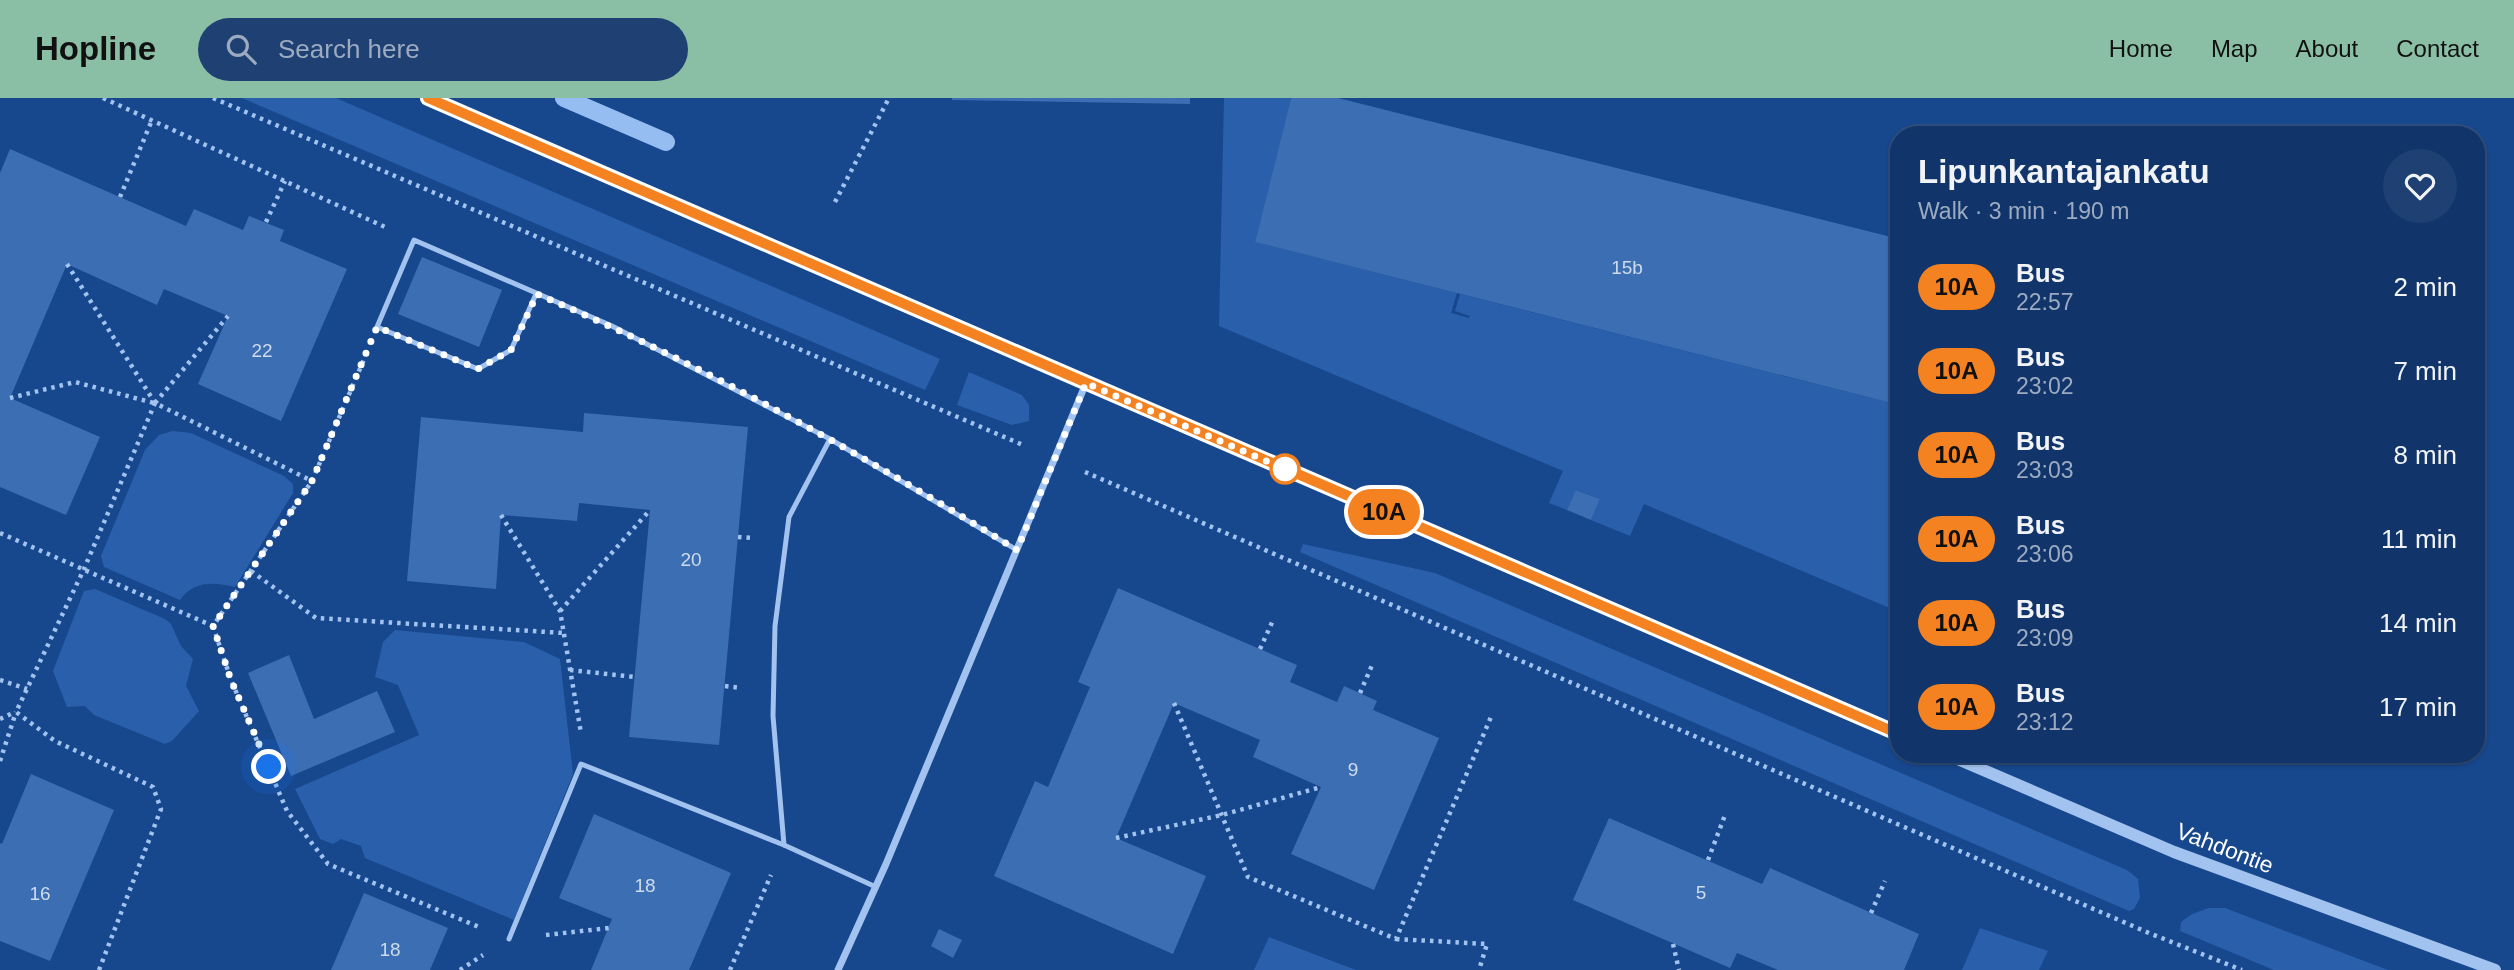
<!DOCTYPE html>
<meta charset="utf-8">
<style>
body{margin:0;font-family:Helvetica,sans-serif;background:#1e4072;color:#f1f3f6;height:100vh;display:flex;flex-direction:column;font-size:26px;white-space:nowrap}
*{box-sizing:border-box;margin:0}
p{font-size:23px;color:#9cabc1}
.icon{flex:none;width:38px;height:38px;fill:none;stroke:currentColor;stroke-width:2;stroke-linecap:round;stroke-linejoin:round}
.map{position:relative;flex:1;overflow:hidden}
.side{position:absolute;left:1890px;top:28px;width:595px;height:637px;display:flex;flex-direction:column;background:#11356a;border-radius:28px;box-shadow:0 2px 5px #0004,0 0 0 2px #30507e}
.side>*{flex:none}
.badge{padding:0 14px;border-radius:23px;font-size:24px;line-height:46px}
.you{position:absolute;width:35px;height:35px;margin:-18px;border:5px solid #fff;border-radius:50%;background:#1a73e8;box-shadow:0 0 0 10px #1a73e833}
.map>.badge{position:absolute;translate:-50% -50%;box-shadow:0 0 0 4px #fff}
.round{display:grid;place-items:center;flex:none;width:74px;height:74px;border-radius:37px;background:#1e4072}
.headline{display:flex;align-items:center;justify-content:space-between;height:119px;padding:0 28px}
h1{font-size:33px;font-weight:700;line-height:52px}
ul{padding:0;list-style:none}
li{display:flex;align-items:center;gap:21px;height:84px;padding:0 28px}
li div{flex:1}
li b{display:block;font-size:26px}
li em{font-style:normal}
li .badge{min-width:77px;font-weight:700;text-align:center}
header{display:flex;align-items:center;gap:42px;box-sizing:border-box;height:98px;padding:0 35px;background:#8abfa5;color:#111}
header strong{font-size:33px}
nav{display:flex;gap:38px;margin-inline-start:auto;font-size:24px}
.search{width:490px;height:63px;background:#1e4072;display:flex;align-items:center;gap:18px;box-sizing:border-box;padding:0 24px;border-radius:38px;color:#9cabc1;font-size:26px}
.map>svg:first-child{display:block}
.green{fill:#2a60ab}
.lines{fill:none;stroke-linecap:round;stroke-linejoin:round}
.stream{stroke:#95bdf1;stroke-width:18}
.building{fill:#3c6eb3}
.path{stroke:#a2c3ef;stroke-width:4.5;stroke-dasharray:3.5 5;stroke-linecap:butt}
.service{stroke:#a2c3ef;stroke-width:5}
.minor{stroke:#a2c3ef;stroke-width:7}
.tertiary{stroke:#a2c3ef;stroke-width:12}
.line-casing{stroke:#fff;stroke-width:16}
.line{stroke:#f58220;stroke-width:10}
.walk{stroke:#fff;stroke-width:7;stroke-dasharray:0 12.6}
.stop-dot{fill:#fff;stroke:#f58220;stroke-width:3.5}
.labels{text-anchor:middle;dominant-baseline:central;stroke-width:6;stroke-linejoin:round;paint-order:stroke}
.number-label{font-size:19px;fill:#cedbec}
.street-label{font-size:23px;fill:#fff;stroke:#17478d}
</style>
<header>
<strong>Hopline</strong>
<div class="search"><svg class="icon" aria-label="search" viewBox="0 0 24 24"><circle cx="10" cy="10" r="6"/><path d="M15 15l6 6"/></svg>Search here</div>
<nav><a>Home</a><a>Map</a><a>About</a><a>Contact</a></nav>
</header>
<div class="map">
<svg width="2514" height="872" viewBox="0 0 2514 872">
<rect width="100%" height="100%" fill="#17478d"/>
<g class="green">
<polygon points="242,0 336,0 940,261 925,292"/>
<polygon points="1224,0 1291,0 1255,144 1457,195 1451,215 1469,220 1470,218 1455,213 1460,196 1899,307 1899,514 1644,406 1630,438 1591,422 1600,401 1577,392 1567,412 1549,405 1563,373 1219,228"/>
<polygon points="969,274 1022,297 1029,307 1029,323 1012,327 957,307"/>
<path d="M 173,333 L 191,335 L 284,378 L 293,386 L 293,395 L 235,489 C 214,484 194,482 180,502 L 104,469 L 101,458 L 145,352 L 159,337 Z"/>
<polygon points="1303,446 1435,475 2127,772 2138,781 2140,800 2134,811 2129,813 1300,454"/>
<polygon points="95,491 165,521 171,526 181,548 193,561 186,588 199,613 172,643 165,646 94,617 85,608 67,609 53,573 84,493"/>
<polygon points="395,532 524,544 560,561 573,676 514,822 365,760 361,748 341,741 333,746 320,741 295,691 419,637 398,587 375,579 383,544"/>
<polygon points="2209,810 2225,810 2388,872 2274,872 2180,833 2181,824 2192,816"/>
<polygon points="1980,830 2048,853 2039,872 1962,872"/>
<polygon points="1269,839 1356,872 1254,872"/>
</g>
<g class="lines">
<polyline class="stream" points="564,0 666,44"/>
</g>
<g class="building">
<polygon points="952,0 1190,0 1190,6 952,2"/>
<polygon points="1291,0 1338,0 1899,141 1899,307 1255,144"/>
<polygon points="10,51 186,128 194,111 243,132 249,118 284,132 280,143 347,171 281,323 198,286 228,218 164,191 157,207 67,166 10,300 100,339 66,417 0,389 0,75"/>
<polygon points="422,159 502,192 479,249 398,216"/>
<polygon points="584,315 748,329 719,647 629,639 650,412 579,405 577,423 501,417 496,491 407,483 421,319 583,334"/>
<polygon points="1576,392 1600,401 1591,422 1567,412"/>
<polygon points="1118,490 1297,567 1290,584 1337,604 1344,588 1377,603 1373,612 1439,640 1374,792 1291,756 1321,689 1253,659 1260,642 1174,605 1116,740 1206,778 1173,856 994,778 1035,683 1048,689 1090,589 1078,584"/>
<polygon points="289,557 314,621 377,593 395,634 291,678 248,575"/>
<polygon points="31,676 114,712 50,863 0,843 0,745 2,746"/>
<polygon points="594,716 731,775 689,872 591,872 612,821 559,800"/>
<polygon points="1609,720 1762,786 1770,770 1919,836 1904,872 1778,872 1737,855 1730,870 1573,802"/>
<polygon points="364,795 448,830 430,872 331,872"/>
<polygon points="939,831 962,842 953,860 931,848"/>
</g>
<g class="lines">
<g class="path">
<polyline points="103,0 385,129"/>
<polyline points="213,0 1023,347"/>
<polyline points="120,99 152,22"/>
<polyline points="835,104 889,0"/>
<polyline points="266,124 285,83"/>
<polyline points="67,166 155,305"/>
<polyline points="10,300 75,284 154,305"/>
<polyline points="155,305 228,218"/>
<polyline points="1085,374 2149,835 2242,872"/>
<polyline points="501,417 560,513 581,635"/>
<polyline points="0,435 213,528 312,383 365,259"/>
<polyline points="738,439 753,440"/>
<polyline points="251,473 316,520 564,535"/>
<polyline points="560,513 650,412"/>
<polyline points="213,528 231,582 287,713 328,766 479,829"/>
<polyline points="1260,551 1274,520"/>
<polyline points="570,572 635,579"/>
<polyline points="0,582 27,591"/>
<polyline points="725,588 741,590"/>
<polyline points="1360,595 1373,565"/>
<polyline points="1174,605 1248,779 1396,841 1491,619"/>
<polyline points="0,621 15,614"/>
<polyline points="0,663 16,614"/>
<polyline points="1116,740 1222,717 1321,689"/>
<polyline points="1708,762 1725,717"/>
<polyline points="1871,815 1885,783"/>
<polyline points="546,837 609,830"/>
<polyline points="1396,841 1487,846 1479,872"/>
<polyline points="1673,846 1679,872"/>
<polyline points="99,872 161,711 153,689 55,643 16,614 84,471 155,305 312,383"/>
<polyline points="460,872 483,857"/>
<polyline points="730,872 771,777"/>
</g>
<g class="service">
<polyline points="536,196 511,252 478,271 377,229 414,142 612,228 830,341 1017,452"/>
<polyline points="830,341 789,419 775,528 773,618 784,747 876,789"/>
<polyline points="509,841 581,666 784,747"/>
</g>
<polyline class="minor" points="838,872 886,766 1086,285"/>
<g class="tertiary">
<polyline points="428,0 1899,636"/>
<polyline points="1946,656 2174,754 2495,872"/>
</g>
</g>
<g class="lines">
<defs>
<polyline id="line" points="428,0 1899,636"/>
</defs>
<use href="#line" class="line-casing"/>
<use href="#line" class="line"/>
<path class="walk" d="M 269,669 L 231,582 L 213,528 L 312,383 L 377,229 L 478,271 L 511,252 L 537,196 C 704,267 863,357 1017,452 L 1086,285 L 1285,371"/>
</g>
<circle class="stop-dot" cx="1285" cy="371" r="14"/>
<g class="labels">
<g class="number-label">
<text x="1627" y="169">15b</text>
<text x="262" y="252">22</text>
<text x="691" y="461">20</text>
<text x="1353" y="671">9</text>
<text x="645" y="787">18</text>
<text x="1701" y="794">5</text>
<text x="40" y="795">16</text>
<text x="390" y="851">18</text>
</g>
<g class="street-label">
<text transform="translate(2225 750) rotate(21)">Vahdontie</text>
</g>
</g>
</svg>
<div class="you" style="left:269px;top:669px"></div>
<b class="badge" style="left:1384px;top:414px;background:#f58220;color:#111">10A</b>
<section class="side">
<div class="headline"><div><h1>Lipunkantajankatu</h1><p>Walk · 3 min · 190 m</p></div><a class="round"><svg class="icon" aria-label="heart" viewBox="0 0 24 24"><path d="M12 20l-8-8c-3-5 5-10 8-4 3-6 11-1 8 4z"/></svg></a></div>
<ul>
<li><span class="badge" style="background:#f58220;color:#111">10A</span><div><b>Bus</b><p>22:57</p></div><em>2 min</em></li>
<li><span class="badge" style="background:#f58220;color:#111">10A</span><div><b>Bus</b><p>23:02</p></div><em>7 min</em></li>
<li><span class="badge" style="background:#f58220;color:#111">10A</span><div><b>Bus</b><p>23:03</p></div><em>8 min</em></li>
<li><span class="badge" style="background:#f58220;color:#111">10A</span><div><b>Bus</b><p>23:06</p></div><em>11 min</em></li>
<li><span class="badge" style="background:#f58220;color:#111">10A</span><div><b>Bus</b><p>23:09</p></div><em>14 min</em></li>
<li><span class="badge" style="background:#f58220;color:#111">10A</span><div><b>Bus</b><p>23:12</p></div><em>17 min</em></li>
</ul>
</section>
</div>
